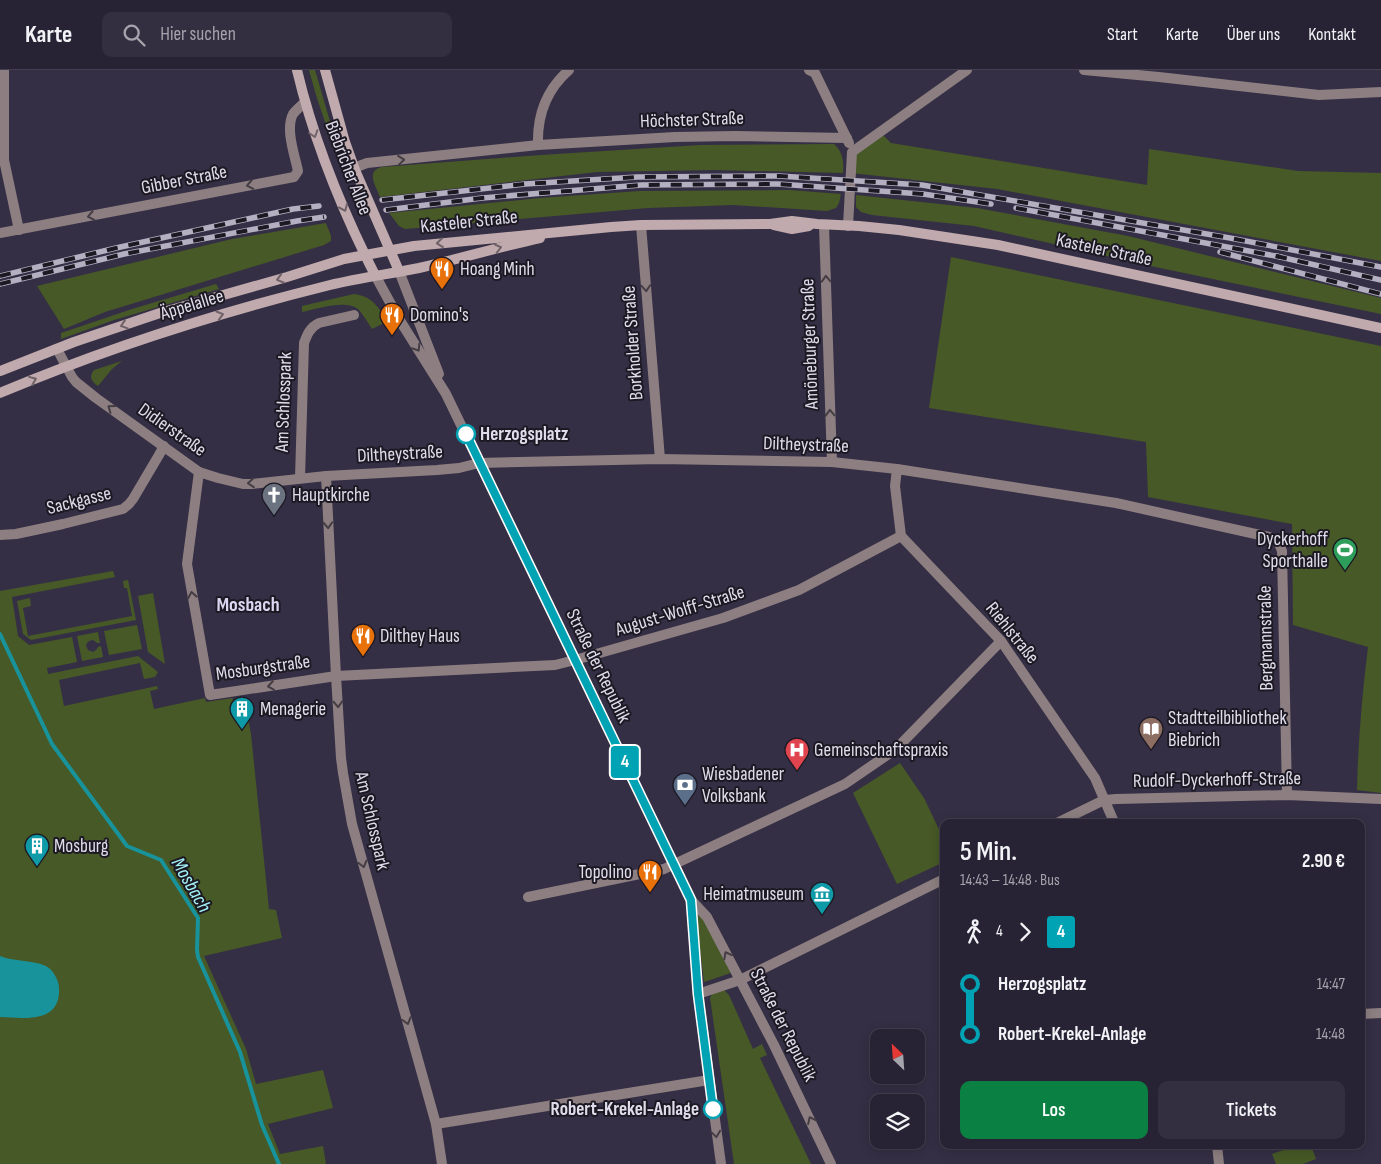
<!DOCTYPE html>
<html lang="de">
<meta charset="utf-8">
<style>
body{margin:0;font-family:"Sofia Sans Condensed",sans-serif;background:#342f40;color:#f1f3f6;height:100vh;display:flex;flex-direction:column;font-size:19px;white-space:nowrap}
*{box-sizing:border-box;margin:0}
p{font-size:16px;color:#a5a4ac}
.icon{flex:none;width:28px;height:28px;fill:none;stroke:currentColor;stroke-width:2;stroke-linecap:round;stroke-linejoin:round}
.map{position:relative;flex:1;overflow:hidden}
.details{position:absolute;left:940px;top:749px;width:425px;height:330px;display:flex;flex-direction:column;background:#282334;border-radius:10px;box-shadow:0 2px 12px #0003,0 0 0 1px #44404f}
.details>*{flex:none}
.badge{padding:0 10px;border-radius:4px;font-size:18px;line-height:32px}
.needle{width:32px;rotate:335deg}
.buttons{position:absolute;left:870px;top:959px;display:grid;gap:10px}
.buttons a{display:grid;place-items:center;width:55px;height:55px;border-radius:10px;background:#282334;box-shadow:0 2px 12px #0003,0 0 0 1px #44404f;font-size:25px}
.map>.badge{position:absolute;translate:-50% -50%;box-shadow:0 0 0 2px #fff}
.legs{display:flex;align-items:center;gap:8px;height:55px;padding:0 20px;font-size:16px}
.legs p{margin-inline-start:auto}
.headline{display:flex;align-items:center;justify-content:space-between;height:85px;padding:0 20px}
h1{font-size:28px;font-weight:600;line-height:38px}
.primary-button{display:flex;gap:10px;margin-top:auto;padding:10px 20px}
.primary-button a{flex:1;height:58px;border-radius:10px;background:#0b8043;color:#fff;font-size:20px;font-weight:600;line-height:58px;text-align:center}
.primary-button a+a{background:#342f40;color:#f1f3f6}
ul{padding:0 20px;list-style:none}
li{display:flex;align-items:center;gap:18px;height:50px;font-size:19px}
li i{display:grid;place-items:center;width:8px;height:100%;margin:0 6px;background:currentColor}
li i::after{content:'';width:12px;height:12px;margin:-6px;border:4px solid;border-radius:50%;background:#282334}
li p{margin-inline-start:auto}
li:first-child i{background:linear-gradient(#0000 50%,currentColor 0)}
li:last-child i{background:linear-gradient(currentColor 50%,#0000 0)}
header{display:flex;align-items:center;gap:30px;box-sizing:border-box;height:70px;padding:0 25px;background:#282334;border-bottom:1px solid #44404f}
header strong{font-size:24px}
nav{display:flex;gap:28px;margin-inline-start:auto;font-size:18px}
.search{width:350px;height:45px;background:#342f40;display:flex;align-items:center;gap:12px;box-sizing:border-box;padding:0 18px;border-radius:10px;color:#a5a4ac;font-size:19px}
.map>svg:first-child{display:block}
.green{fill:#475926}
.water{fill:#19939b}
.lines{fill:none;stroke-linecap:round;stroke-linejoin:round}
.stream{stroke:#19939b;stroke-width:4}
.minor{stroke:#8d7f81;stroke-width:10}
.tertiary{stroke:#8d7f81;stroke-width:10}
.secondary{stroke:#c0aaad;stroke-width:10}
.rail-casing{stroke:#b5b0c1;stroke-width:5.5}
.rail{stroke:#1c1923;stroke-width:4;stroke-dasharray:11;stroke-linecap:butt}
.oneway{stroke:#6e6268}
.oneway2{stroke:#443d44}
.line-1-casing{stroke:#fff;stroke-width:11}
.line-1{stroke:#00a3b4;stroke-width:8}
.stop-1-dot{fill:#fff;stroke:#00a3b4;stroke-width:2.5}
.labels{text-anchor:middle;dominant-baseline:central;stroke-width:4;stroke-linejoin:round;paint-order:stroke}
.street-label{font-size:19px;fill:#e0dceb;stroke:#1c1923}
.poi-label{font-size:19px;fill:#e0dceb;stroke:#1c1923;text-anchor:start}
.stop-label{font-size:19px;font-weight:bold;fill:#e0dceb;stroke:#1c1923;text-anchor:start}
.neighbourhood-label{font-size:20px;font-weight:bold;fill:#ddd6f2;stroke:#1c1923}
.water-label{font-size:20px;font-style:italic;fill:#a4f3f8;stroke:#1c1923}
</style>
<header>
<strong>Karte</strong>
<div class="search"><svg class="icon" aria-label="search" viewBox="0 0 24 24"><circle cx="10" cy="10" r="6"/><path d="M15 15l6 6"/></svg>Hier suchen</div>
<nav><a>Start</a><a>Karte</a><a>Über uns</a><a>Kontakt</a></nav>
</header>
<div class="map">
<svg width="1381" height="1094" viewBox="0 0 1381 1094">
<rect width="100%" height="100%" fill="#352f45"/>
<g class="green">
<polygon points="309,0 315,0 336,72 332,73 316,25"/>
<polygon points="880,62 891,73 1147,115 1149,79 1298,101 1381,103 1381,191 997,119 851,103 852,82"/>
<path d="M 834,74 C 843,82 844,92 843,103 L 714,100 L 597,102 L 380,127 C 376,116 365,101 382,97 L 541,85 L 700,75 Z"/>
<polygon points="789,120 841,124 839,133 836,138 827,141 733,135 648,138 405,159 399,156 389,143 540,128 640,121"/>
<polygon points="856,125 977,138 1128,166 1381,228 1381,244 1160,198 974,156 872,145 861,142 856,137"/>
<polygon points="326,153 331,166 331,171 324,175 105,242 64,259 37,216 232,169"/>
<path d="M 951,187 L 1381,276 L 1381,723 L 1357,720 C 1358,672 1362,625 1368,577 L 1293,555 L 1292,454 L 1148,427 L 1146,372 L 929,338 Z"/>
<polygon points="216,214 219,219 114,250 61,269 61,263 132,239"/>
<path d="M 354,224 C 371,226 380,237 386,252 L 372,259 C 368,253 363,244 358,239 C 346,229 316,239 302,242 L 302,236 Z"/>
<path d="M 122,291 L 112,299 L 98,316 C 92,312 88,307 94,300 Z"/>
<polygon points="113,501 115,507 12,527 18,566 29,575 72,567 77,592 47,598 48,604 138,586 158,602 155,607 144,609 140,593 59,610 64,636 157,616 158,619 150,621 154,639 205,628 206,632 232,628 248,649 251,664 269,839 276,840 282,868 204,886 246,979 256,1014 323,1000 333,1038 268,1054 280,1084 323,1076 326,1094 0,1094 0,521"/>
<polygon points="128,510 136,550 31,570 23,564 17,531 30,528 31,536 23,538 28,566 132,546 127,518 124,518 123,511"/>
<polygon points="153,523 165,594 148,582 138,526"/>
<polygon points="137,555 142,579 109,585 104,561"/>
<polygon points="98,562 100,573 97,573 93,570 89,571 87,573 86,576 88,580 93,582 96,580 98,577 101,576 103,587 82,591 77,566"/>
<polygon points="900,693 924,728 944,770 944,792 897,814 853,723"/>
<polygon points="701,844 731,903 704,912 696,846"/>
<polygon points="724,920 729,925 753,979 762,974 767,985 760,988 811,1094 734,1094 710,928 712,924"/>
<polygon points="1297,1075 1311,1075 1316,1089 1303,1094 1276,1094 1272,1084"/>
</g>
<path class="water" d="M 0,886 C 14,892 39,890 49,898 C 54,902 59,911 59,918 C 61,954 24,948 0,947 Z"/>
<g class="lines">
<polyline class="stream" points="0,564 52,674 127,776 161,790 198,848 197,880 198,887 240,982 262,1055 279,1094"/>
<g class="minor">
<polyline points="4,0 4,90 19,160"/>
<polyline points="809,0 815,3 849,73"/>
<polyline points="1084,0 1159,7 1319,25 1381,22"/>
<path d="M 538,75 C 537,45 546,20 569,0"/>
<polyline points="355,100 359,96 367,93 538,75 675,67 735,66 847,68"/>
<polyline points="641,155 660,389"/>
<polyline points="824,155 832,392"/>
<polyline points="848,156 852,82 967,0"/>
<path d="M 0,163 L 294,107 L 298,101 C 295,86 285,59 293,44 C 296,40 301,36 305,32"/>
<polyline points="57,279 72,307 76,312 96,328 199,402 218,408 243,414 252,414 326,406 437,400 459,398 479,393 660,389 832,392 897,399 1116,433 1269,467 1278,471 1282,481 1287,725"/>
<polyline points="897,399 895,416 901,466 1001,571 1095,708 1114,752"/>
<polyline points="199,402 187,494 210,625 336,606 555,595 575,590 723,548 799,520 901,466"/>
<polyline points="326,406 336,606 341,688 343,703 352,754 436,1054 442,1094"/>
<path d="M 300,408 L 304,273 C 307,265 310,257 319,253 L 354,245"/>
<polyline points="0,465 16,464 63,454 123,439 129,434 133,429 159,385 164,376"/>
<polyline points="1059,752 1104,730 1116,729 1287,725 1381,729"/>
<polyline points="528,827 664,799 845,714 896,679 1001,571"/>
<polyline points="698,924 740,910 944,809"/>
<polyline points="1361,944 1381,943"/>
<polyline points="436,1054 709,1010"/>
<polyline points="1217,1075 1219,1094"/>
</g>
<g class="tertiary">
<polyline points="399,201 439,304"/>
<polyline points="375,205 399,249 446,324 691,830 707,847 774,975 831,1094"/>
<polyline points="691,830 698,924 721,1094"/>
</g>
<g class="secondary">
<path d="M 297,0 C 314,72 342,140 375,205"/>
<polyline points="325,0 345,72 355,100 399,201"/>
<polyline points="774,155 792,159 809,156"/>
<polyline points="0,301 74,272 160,243 287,207 344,189 414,176 611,157 641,155 770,154 792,151 817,154 859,156 899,160 998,175 1381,258"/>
<path d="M 0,323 C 107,278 217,243 330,215 C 359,208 389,204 419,198 C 459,189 499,177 540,168"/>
</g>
<defs>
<g id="rail">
<polyline points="382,130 525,114 637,107 779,106 922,115 1230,168 1381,197"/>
<polyline points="1016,138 1281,187"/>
<polyline points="386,140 482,128 641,115 778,114 923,124 991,134"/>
<polyline points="1220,182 1381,224"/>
<polyline points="1276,186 1381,210"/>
<polyline points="0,206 116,178 293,139 319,136"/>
<polyline points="0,214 124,184 297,151 324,147"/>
</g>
</defs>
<use href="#rail" class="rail-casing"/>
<use href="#rail" class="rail"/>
</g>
<defs><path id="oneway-chevron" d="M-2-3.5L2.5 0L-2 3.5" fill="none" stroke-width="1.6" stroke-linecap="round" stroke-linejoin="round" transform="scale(1.25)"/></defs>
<g class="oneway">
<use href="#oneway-chevron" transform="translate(314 64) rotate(72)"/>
<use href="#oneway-chevron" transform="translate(344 138) rotate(66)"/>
<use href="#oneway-chevron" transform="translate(440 173) rotate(174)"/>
<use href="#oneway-chevron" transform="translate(498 178) rotate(-14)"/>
<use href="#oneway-chevron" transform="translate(280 209) rotate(164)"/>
<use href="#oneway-chevron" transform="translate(220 245) rotate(-16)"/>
<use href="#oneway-chevron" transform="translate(124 255) rotate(162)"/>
<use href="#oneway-chevron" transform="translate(33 310) rotate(-22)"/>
</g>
<g class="oneway2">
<use href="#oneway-chevron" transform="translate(401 90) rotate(-6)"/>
<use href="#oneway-chevron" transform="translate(250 115) rotate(169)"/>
<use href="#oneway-chevron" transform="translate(91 146) rotate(169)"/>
<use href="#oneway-chevron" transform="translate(826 209) rotate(-92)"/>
<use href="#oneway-chevron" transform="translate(646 218) rotate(86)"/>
<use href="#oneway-chevron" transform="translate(417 278) rotate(58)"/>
<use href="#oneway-chevron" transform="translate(111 338) rotate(-144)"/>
<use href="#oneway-chevron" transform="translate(830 343) rotate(-92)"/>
<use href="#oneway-chevron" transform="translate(251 413) rotate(176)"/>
<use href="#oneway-chevron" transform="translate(328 455) rotate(87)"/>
<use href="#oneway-chevron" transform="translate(192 525) rotate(-100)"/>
<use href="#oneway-chevron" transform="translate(271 616) rotate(171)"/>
<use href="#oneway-chevron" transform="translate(338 634) rotate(87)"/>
<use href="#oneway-chevron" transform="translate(363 794) rotate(75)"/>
<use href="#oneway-chevron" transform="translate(727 885) rotate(-118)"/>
<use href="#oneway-chevron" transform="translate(407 951) rotate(74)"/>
<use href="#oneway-chevron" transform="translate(811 1050) rotate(-115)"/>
<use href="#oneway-chevron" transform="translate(716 1064) rotate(82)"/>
</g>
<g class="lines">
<defs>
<polyline id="line-1" points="466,364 691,830 698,924 713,1039"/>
</defs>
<use href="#line-1" class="line-1-casing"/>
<use href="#line-1" class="line-1"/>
</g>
<defs>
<symbol id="restaurant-pin" viewBox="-11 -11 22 30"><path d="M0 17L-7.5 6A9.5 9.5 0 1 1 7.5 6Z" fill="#e8710a" stroke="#1c1923"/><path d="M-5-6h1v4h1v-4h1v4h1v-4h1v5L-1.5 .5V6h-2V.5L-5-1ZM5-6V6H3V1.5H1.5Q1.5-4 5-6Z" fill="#fff"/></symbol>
<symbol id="church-pin" viewBox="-11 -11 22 30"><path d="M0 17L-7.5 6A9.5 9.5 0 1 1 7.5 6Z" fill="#6b7280" stroke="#1c1923"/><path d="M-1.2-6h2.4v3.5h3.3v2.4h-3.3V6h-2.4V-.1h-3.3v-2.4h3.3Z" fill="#fff"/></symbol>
<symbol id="stadium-pin" viewBox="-11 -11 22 30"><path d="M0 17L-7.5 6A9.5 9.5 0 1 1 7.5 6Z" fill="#2e9e5b" stroke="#1c1923"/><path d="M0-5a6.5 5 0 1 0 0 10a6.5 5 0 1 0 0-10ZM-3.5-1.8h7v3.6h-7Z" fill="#fff"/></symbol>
<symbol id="building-pin" viewBox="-11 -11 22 30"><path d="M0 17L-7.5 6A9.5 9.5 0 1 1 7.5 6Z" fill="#0f9aa8" stroke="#1c1923"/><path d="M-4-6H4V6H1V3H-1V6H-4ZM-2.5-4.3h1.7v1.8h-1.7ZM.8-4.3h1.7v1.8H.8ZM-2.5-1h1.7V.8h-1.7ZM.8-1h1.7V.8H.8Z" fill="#fff"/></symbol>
<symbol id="library-pin" viewBox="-11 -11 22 30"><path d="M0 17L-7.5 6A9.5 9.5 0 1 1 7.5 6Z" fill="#8d6e63" stroke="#1c1923"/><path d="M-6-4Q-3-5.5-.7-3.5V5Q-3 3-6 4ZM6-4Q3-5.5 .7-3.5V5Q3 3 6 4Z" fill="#fff"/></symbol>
<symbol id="hospital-pin" viewBox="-11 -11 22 30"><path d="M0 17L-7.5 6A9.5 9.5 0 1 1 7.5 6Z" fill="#e0444e" stroke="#1c1923"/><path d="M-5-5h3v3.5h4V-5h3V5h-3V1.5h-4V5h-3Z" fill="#fff"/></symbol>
<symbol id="bank-pin" viewBox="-11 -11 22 30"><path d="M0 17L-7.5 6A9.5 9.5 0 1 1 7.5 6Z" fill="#5c6f8a" stroke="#1c1923"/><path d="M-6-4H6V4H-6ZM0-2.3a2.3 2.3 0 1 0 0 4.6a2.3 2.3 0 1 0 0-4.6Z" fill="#fff"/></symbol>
<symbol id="museum-pin" viewBox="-11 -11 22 30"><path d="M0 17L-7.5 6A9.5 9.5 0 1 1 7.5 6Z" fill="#0f9aa8" stroke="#1c1923"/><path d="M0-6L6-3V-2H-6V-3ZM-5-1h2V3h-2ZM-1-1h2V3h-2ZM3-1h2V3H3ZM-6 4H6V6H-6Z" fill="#fff"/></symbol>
</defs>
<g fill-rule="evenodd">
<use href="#restaurant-pin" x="428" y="185" width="28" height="38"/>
<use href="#restaurant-pin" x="378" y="231" width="28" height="38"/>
<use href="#church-pin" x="260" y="411" width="28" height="38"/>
<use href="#stadium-pin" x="1331" y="466" width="28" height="38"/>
<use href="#restaurant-pin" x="349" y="552" width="28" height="38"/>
<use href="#building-pin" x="228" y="625" width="28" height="38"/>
<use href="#library-pin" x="1137" y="645" width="28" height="38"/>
<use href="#hospital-pin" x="783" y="666" width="28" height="38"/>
<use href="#bank-pin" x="671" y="701" width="28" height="38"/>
<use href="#building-pin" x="23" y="762" width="28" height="38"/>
<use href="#restaurant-pin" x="636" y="788" width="28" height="38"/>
<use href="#museum-pin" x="808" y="810" width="28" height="38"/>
</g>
<g class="stop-1-dot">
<circle cx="466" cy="364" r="9"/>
<circle cx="713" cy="1039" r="9"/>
</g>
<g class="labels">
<g class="street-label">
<text transform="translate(692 50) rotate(-2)">Höchster Straße</text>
<text transform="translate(348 98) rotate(69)">Biebricher Allee</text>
<text transform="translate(184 110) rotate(-11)">Gibber Straße</text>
<text transform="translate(469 152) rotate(-6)">Kasteler Straße</text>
<text transform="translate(1104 180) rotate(12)">Kasteler Straße</text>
<text transform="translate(192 235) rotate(-17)">Äppelallee</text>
<text transform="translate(633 273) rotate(-94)">Borkholder Straße</text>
<text transform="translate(810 274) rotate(-92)">Amöneburger Straße</text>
<text transform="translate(284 332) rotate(-88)">Am Schlosspark</text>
<text transform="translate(172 360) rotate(35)">Didierstraße</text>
<text transform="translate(806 375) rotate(2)">Diltheystraße</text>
<text transform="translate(400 384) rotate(-3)">Diltheystraße</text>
<text transform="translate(79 431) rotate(-14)">Sackgasse</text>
<text transform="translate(680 541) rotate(-17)">August-Wolff-Straße</text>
<text transform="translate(1012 563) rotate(51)">Riehlstraße</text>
<text transform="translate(1266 568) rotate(-91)">Bergmannstraße</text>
<text transform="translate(598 596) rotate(64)">Straße der Republik</text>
<text transform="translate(263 598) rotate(-8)">Mosburgstraße</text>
<text transform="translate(1217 710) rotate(-1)">Rudolf-Dyckerhoff-Straße</text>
<text transform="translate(372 751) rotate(77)">Am Schlosspark</text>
<text transform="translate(783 955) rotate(63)">Straße der Republik</text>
</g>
<g class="poi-label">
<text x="460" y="199">Hoang Minh</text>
<text x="410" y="245">Domino's</text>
<text x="292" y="425">Hauptkirche</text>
<text x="1328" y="469" text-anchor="end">Dyckerhoff<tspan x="1328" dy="22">Sporthalle</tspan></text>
<text x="380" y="566">Dilthey Haus</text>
<text x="260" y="639">Menagerie</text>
<text x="1168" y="648">Stadtteilbibliothek<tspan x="1168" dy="22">Biebrich</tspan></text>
<text x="814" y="680">Gemeinschaftspraxis</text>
<text x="702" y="704">Wiesbadener<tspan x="702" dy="22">Volksbank</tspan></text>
<text x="54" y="776">Mosburg</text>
<text x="632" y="802" text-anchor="end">Topolino</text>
<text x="804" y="824" text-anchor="end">Heimatmuseum</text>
</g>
<g class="stop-label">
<text x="480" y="364">Herzogsplatz</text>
<text x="699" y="1039" text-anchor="end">Robert-Krekel-Anlage</text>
</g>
<g class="neighbourhood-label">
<text x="248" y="535">Mosbach</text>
</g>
<g class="water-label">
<text transform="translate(191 815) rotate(60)">Mosbach</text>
</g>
</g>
</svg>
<div class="buttons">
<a><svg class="needle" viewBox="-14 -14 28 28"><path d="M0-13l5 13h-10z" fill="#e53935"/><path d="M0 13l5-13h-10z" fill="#a5a4ac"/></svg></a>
<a><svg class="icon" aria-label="layers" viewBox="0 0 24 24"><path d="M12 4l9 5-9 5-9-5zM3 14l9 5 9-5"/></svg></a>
</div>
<b class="badge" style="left:625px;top:692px;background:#00a3b4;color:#fff">4</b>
<section class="details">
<div class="headline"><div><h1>5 Min.</h1><p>14:43 – 14:48 · Bus</p></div><b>2.90 €</b></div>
<div class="legs"><svg class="icon" aria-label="walk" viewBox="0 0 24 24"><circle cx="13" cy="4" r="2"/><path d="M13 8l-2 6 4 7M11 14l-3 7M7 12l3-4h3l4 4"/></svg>4<svg class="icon" aria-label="forward" viewBox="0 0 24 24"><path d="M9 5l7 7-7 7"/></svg><b class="badge" style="background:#00a3b4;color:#fff">4</b></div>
<ul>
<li><i style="color:#00a3b4"></i><b>Herzogsplatz</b><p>14:47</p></li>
<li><i style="color:#00a3b4"></i><b>Robert-Krekel-Anlage</b><p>14:48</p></li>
</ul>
<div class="primary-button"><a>Los</a><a>Tickets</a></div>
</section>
</div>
